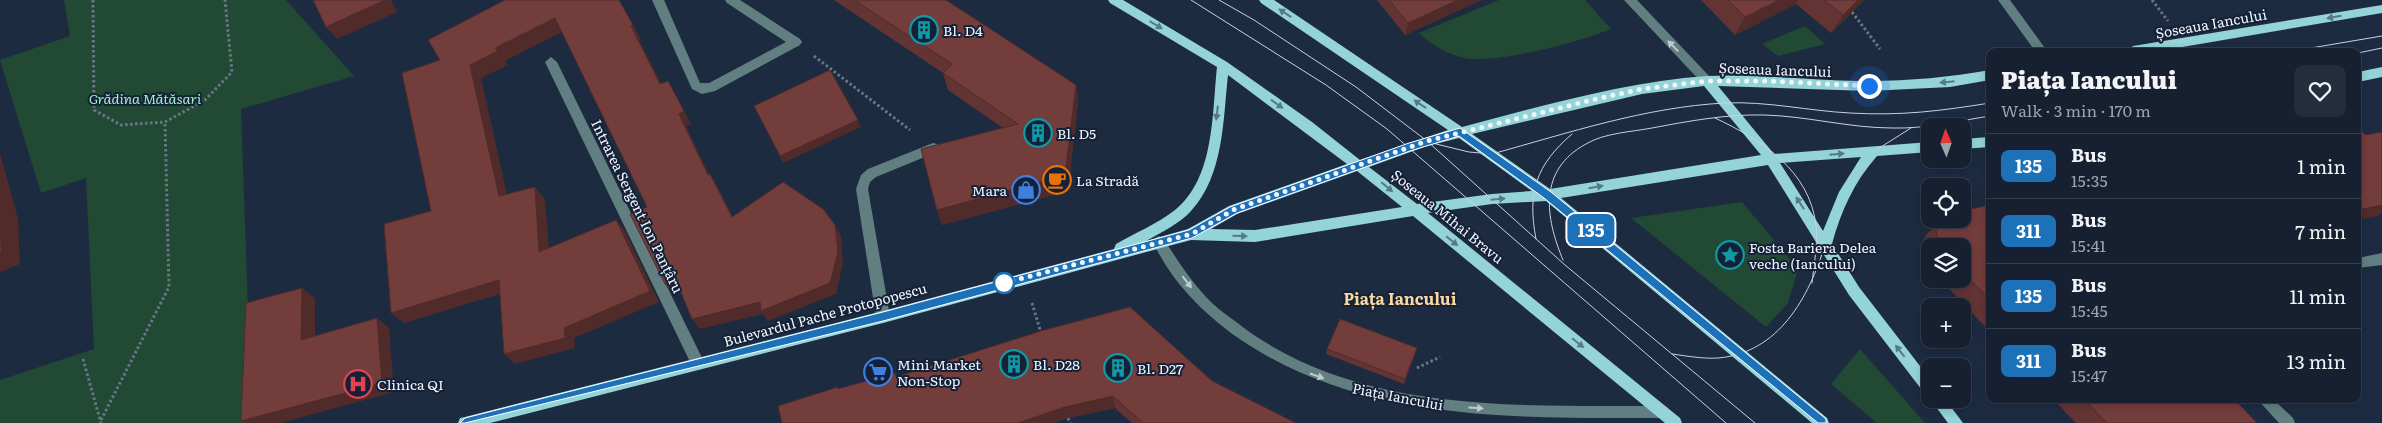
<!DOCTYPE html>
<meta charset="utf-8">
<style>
body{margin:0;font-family:Literata,serif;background:#232d3d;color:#f1f3f6;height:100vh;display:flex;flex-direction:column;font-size:19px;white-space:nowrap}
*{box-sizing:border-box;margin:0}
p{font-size:16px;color:#9ea3ab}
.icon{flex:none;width:28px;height:28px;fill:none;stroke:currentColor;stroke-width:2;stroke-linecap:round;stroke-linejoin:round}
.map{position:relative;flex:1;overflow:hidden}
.sheet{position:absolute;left:1986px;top:48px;width:375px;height:355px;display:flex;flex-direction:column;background:#162031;border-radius:10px;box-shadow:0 2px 8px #0003,0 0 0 1px #353e4d}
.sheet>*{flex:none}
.badge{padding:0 10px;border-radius:8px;font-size:18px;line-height:32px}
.needle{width:32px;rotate:358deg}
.buttons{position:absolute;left:1921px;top:118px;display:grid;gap:10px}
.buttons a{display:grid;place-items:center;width:50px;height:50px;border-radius:10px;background:#162031;box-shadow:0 2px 8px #0003,0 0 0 1px #353e4d;font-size:25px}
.you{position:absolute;width:25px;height:25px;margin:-12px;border:4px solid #fff;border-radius:50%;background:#1a73e8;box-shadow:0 0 0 8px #1a73e833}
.map>.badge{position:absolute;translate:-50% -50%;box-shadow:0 0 0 2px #fff}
.round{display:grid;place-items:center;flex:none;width:52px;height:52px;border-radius:10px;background:#232d3d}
.overview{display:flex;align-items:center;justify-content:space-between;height:85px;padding:0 15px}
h1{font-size:24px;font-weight:800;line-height:38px}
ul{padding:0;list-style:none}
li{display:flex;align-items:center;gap:15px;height:65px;padding:0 15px;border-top:1px solid #353e4d}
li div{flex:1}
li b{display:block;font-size:19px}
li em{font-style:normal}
li .badge{min-width:55px;font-weight:700;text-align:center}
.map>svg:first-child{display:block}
.green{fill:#224934}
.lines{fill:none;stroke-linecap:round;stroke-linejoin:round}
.path{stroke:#6a7586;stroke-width:3;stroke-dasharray:2.5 2.5;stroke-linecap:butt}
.minor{fill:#617f80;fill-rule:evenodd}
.major{fill:#94d3d7;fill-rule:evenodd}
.tram{stroke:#cad1dc;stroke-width:1}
.wall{fill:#633434}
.shaded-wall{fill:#502b2a}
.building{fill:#733d3c;stroke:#502b2a}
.oneway{fill:#547a87}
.oneway2{fill:#beccd2}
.line{fill:#1d71b8;stroke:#fff}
.walk{stroke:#f0f5fe;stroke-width:5;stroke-dasharray:0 9}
.stop-dot{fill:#fff;stroke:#1d71b8;stroke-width:2.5}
.labels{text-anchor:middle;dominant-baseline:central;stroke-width:4;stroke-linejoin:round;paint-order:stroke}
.street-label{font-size:14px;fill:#f0f5fe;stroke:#142137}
.poi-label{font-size:14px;fill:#f0f5fe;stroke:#142137;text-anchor:start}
.park-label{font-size:14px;font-style:italic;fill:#9ef2c2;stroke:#142137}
.quarter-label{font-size:16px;font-weight:bold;fill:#fad9a1;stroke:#142137}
</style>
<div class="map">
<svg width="2382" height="423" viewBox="0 0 2382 423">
<rect width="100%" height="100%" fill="#1d2b41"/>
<g class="green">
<polygon points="64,0 286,0 354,76 241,109 252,423 0,423 0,380 94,349 86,178 41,193 0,60 70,36"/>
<path d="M 1499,0 L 1585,0 L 1611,29 C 1576,43 1510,60 1473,59 C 1453,58 1433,46 1419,33 Z"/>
<polygon points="1805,26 1825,44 1778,56 1762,44"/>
<polygon points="1742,202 1798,269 1788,303 1766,327 1631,218"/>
<polygon points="1860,349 1925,423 1877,423 1831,384"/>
</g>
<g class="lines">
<g class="path">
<polyline points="93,0 94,110 121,125 165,122 205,100 232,72 225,0"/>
<polyline points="2152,0 2168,21"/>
<polyline points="1852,12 1880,49"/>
<polyline points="814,56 910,130"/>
<polyline points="1032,303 1041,333"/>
<polyline points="83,359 101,423"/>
<polyline points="1417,368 1440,357"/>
<polyline points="1068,418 1070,423"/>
<polyline points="101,420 169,287 165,122"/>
</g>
<g class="minor">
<polygon points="652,0 664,0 700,83 709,83 786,42 727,3 725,0 740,0 800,39 802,42 800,45 715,91 702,94 692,89"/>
<polygon points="1624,0 1637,0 1711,78 1713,81 1711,84 1703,84"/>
<polygon points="1998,0 2010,0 2047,51 2035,51"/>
<polygon points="551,57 557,62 703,360 705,364 703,368 698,370 693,368 545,62"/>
<polygon points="933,143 937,144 939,148 937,152 876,177 870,182 868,189 890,317 888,321 883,323 878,321 876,317 856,189 861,175 868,169"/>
<path d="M 1159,236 L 1163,238 C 1178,261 1192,283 1211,302 C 1221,312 1233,319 1244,328 C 1363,415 1522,405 1662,406 L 1667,407 L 1669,412 L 1667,417 L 1662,418 C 1514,418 1356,423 1231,333 C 1199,309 1170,279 1153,242 L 1155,238 Z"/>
<polygon points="2382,253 2382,265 2358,268 2358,258"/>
<polygon points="2257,399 2273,399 2293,418 2295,423 2279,423"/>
</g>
<g class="major">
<path d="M 1108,0 L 1123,0 L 1227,62 L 1312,122 L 1360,160 L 1448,130 L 1261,3 L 1259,0 L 1274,0 L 1462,127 C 1542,106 1624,82 1707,76 C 1761,73 1815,82 1869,81 C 1910,81 1950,77 1990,70 L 1990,80 L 1950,87 L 1869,91 L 1718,86 L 1774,154 L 1930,142 L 1930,152 L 1877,156 C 1854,182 1841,211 1832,244 L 1859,287 L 1930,379 L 1930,396 L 1925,394 L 1849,295 L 1768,165 L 1561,198 L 1827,418 L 1829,423 L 1812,423 L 1546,201 L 1492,204 L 1428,213 L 1680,418 L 1682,423 L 1665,423 L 1413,216 L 1255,242 L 1191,240 L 883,323 L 490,423 L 458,423 L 460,418 L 465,417 L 883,311 L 1114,249 L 1116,244 C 1135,233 1157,224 1175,210 C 1215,178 1212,113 1217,67 L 1110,3 ZM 1228,75 L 1347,164 L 1229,206 L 1188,229 L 1146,241 C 1162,232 1179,224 1191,211 C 1224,175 1223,120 1228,75 ZM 1704,86 L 1761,155 L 1550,189 L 1472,134 L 1642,94 ZM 1459,138 L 1532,191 L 1492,194 L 1417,204 L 1369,167 L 1427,146 ZM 1861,157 L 1839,192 L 1823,231 L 1780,163 ZM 1357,171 L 1402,207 L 1255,230 L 1211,229 L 1237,214 Z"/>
<polygon points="2382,5 2382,13 2159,51 2127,51 2133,46"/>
<polygon points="2382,67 2382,77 2358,82 2358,72"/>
<polygon points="1990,137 1990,147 1962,149 1962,139"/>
<polygon points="1930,399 1945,399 1963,423 1948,423"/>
</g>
<g class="tram">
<polyline points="1191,0 1326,85 1387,129 1726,423"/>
<polyline points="1219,0 1254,20 1356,87 1427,141 1565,265 1755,423"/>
<polyline points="2293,51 2382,36"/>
<polyline points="2358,53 2382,48"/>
<path d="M 1715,118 C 1762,140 1809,170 1816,225 C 1818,244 1814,264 1812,283"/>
<path d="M 1432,143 L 1469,152 L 1492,154 C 1568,133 1646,107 1725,103 C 1767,101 1809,111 1850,113 C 1901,116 1940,111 1990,103"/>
<polyline points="1873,152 1911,128"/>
<path d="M 1536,239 C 1527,192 1536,165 1572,134"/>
<path d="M 1563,260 C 1545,217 1538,170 1586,144 C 1604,133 1631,132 1652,128 C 1689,121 1727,114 1764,115 C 1807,116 1849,128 1892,128 C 1925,129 1958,121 1990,116"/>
<path d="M 1672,354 C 1687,356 1703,359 1718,358 C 1779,353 1809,297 1825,245"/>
</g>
</g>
<g class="wall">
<polygon points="834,0 946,0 1076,85 1078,102 1068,191 942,225 937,210 1003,128 948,90 943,73"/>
<polygon points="1377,0 1481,0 1405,35"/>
<polygon points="1701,0 1864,0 1831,33 1796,4 1735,35"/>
<polygon points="1990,205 1990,332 1940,279 1962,279 1962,246 1930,246 1930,268 1923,261 1921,246 1926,235 1941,219"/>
<polygon points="1417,348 1404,384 1326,354 1327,349"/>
<polygon points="897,377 1212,381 1296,423 1132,423 1115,408 1068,418 1054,423 782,423 839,389"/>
<polygon points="2053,399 2234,399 2257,423 2076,423"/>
</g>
<g class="shaded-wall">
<polygon points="385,0 391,0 397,12 337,39 326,27"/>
<polygon points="619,0 641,39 639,40 668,97 660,84 631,26"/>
<polygon points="1458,0 1481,0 1405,35 1408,23"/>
<polygon points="1779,0 1798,0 1796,4 1735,35 1745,17"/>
<polygon points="1858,0 1864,0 1831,33 1843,15"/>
<polygon points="555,18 564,31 505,61 508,65 481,78 510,208 499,196 470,65 495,48"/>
<polygon points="668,81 691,124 686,126 715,187 708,175 679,114"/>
<polygon points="1076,85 1078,102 1068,191 942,225 937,210"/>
<polygon points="858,120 861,127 783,163 780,156"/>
<polygon points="0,153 18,219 20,264 0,272"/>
<polygon points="710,174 717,186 739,228 732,217"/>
<polygon points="535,187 545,199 550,263 539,252"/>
<polygon points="2382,205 2382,213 2378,216 2358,220 2358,210"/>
<polygon points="616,220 625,231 659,302 574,338 575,348 515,364 504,354"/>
<polygon points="835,225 841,236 843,263 836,294 768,321 763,314 700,329 692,319"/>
<polygon points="499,280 510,291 404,323 391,313"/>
<polygon points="676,280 685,290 673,295 665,284"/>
<polygon points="302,288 315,298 315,349 301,340"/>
<polygon points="377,318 389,328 394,392 281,423 244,423 241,421"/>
<polygon points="1113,396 1115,408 1068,418 1054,423 1018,423 1065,407"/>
</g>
<g class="building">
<polygon points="313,0 385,0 326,27"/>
<polygon points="505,0 619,0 633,25 631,26 660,84 668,81 684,111 679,114 708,175 710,174 732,217 783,182 823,209 835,225 838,252 830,283 761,311 760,302 692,319 676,280 665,284 630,214 647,207 555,18 495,48 498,51 470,65 499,196 535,187 539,252 616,220 650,291 564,328 565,338 504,354 499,280 391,313 384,224 431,211 402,73 440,60 428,40"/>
<polygon points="854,0 946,0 1076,85 1065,175 937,210 921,149 1018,124 943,73 952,64"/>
<polygon points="1389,0 1458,0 1408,23"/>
<polygon points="1728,0 1779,0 1745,17"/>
<polygon points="1824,0 1858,0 1843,15"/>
<polygon points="830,70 858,120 780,156 754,106"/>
<polygon points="2358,126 2365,135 2382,132 2382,205 2358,210"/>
<polygon points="1990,205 1990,300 1962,271 1962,246 1939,246 1936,230 1941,219 1962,219 1962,211"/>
<polygon points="0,221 2,253 0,253"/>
<polygon points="302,288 301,340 377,318 382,383 241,421 246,303"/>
<polygon points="1130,307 1212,381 1296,423 1143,423 1113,396 1065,407 1018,423 782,423 778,406 838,387 838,389 895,373 896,377 1041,331"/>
<polygon points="1340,319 1417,348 1405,379 1327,349"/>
<polygon points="2084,399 2234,399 2257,423 2107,423"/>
</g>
<defs><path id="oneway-solid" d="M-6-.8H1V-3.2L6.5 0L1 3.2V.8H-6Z" transform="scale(1.25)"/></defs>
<g class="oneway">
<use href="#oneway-solid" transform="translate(1285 13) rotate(-147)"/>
<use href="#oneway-solid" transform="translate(2334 17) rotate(170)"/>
<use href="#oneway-solid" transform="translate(1156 25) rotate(31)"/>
<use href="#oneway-solid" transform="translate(1947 82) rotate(174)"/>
<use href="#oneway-solid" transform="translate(1277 104) rotate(36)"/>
<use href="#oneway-solid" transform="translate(1420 104) rotate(-146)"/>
<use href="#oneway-solid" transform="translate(1217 113) rotate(97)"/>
<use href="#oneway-solid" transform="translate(1837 154) rotate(-5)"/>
<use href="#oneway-solid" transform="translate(1387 187) rotate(40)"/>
<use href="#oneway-solid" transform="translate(1596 187) rotate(-10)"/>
<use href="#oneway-solid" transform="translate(1498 199) rotate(-5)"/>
<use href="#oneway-solid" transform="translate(1800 203) rotate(-123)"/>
<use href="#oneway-solid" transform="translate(1240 236) rotate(1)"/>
<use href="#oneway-solid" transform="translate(1452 241) rotate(39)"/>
<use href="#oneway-solid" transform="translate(1578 343) rotate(39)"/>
<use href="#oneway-solid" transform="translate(1900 351) rotate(-128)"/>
</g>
<g class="oneway2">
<use href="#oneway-solid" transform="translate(1673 46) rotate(-134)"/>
<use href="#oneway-solid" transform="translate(1187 282) rotate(52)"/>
<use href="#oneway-solid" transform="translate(1317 376) rotate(19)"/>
<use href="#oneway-solid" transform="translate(1476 408) rotate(3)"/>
</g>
<polygon class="line" points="1460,128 1551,192 1826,419 1826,423 1818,423 1544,198 1459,136 1410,151 1237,213 1192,238 883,321 465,423 460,423 465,418 883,312 1189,230 1230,207 1409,143"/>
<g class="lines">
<polyline class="walk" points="1004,283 1192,234 1233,210 1427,141 1596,99 1642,89 1707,81 1768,81 1869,86"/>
</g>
<defs>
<symbol id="building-ring" viewBox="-11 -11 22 22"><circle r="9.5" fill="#142137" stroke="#0f9aa8" stroke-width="1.5"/><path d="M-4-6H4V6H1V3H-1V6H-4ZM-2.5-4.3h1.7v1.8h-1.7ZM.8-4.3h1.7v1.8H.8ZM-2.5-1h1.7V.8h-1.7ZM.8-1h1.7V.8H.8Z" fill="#0f9aa8"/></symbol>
<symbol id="cafe-ring" viewBox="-11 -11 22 22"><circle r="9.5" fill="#142137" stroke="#e8710a" stroke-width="1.5"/><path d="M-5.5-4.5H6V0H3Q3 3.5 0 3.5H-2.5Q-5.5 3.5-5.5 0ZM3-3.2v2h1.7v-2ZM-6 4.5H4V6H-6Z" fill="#e8710a"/></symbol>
<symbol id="shop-ring" viewBox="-11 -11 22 22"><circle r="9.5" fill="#142137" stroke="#3f7fe0" stroke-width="1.5"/><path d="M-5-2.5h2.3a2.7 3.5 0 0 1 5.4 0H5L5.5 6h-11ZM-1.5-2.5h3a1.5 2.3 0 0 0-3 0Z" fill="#3f7fe0"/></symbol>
<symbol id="sight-ring" viewBox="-11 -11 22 22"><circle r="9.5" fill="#142137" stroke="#0f9aa8" stroke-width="1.5"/><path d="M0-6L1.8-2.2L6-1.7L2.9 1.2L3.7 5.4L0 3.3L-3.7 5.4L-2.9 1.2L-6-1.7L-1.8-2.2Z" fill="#0f9aa8"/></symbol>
<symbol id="supermarket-ring" viewBox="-11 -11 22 22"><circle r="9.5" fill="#142137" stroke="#3f7fe0" stroke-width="1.5"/><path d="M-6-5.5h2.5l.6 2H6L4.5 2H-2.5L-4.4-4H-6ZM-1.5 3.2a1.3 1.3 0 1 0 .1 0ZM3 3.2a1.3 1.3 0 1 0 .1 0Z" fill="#3f7fe0"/></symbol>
<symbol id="hospital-ring" viewBox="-11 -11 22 22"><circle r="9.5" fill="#142137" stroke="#e0444e" stroke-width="1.5"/><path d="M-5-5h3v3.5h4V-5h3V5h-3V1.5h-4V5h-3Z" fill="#e0444e"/></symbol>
</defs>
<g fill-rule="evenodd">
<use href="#building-ring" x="908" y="14" width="32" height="32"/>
<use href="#building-ring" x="1022" y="117" width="32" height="32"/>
<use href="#cafe-ring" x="1041" y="164" width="32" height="32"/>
<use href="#shop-ring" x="1010" y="174" width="32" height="32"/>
<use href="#sight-ring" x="1714" y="239" width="32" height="32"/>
<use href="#building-ring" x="998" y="348" width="32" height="32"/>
<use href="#building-ring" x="1102" y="352" width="32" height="32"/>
<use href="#supermarket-ring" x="862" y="356" width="32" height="32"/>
<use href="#hospital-ring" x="342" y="368" width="32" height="32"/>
</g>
<circle class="stop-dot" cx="1004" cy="283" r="10"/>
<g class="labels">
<g class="street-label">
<text transform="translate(2211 23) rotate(-10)">Șoseaua Iancului</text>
<text transform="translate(1775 69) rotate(2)">Șoseaua Iancului</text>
<text transform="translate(638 206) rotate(64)">Intrarea Sergent Ion Panțâru</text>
<text transform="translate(1448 216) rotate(39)">Șoseaua Mihai Bravu</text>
<text transform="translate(825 314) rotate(-15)">Bulevardul Pache Protopopescu</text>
<text transform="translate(1398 396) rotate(11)">Piața Iancului</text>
</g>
<g class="poi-label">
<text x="943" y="30">Bl. D4</text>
<text x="1057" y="133">Bl. D5</text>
<text x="1076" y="180">La Stradă</text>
<text x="1007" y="190" text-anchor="end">Mara</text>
<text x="1749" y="247">Fosta Bariera Delea<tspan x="1749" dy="16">veche (Iancului)</tspan></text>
<text x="897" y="364">Mini Market<tspan x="897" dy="16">Non-Stop</tspan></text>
<text x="1033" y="364">Bl. D28</text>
<text x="1137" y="368">Bl. D27</text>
<text x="377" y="384">Clinica QI</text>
</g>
<g class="park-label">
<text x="145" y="98">Grădina Mătăsari</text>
</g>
<g class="quarter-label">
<text x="1400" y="298">Piața Iancului</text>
</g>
</g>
</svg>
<div class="buttons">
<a><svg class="needle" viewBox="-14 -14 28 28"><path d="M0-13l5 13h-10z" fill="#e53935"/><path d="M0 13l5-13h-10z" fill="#9ea3ab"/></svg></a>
<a><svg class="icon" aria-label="locate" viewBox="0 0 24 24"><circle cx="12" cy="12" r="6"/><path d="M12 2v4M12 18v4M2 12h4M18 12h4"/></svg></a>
<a><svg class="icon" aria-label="layers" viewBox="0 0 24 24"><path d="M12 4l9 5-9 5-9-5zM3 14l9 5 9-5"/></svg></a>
<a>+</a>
<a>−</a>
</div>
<div class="you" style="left:1869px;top:86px"></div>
<b class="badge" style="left:1591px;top:230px;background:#1d71b8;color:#fff">135</b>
<section class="sheet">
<div class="overview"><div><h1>Piața Iancului</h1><p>Walk · 3 min · 170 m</p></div><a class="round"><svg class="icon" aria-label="heart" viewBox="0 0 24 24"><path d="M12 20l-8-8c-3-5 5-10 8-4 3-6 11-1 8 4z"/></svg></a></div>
<ul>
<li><span class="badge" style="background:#1d71b8;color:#fff">135</span><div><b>Bus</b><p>15:35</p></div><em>1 min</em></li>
<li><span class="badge" style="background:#1d71b8;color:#fff">311</span><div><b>Bus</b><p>15:41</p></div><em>7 min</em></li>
<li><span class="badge" style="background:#1d71b8;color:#fff">135</span><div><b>Bus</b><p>15:45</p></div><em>11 min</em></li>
<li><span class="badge" style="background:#1d71b8;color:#fff">311</span><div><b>Bus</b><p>15:47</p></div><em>13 min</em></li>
</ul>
</section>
</div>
